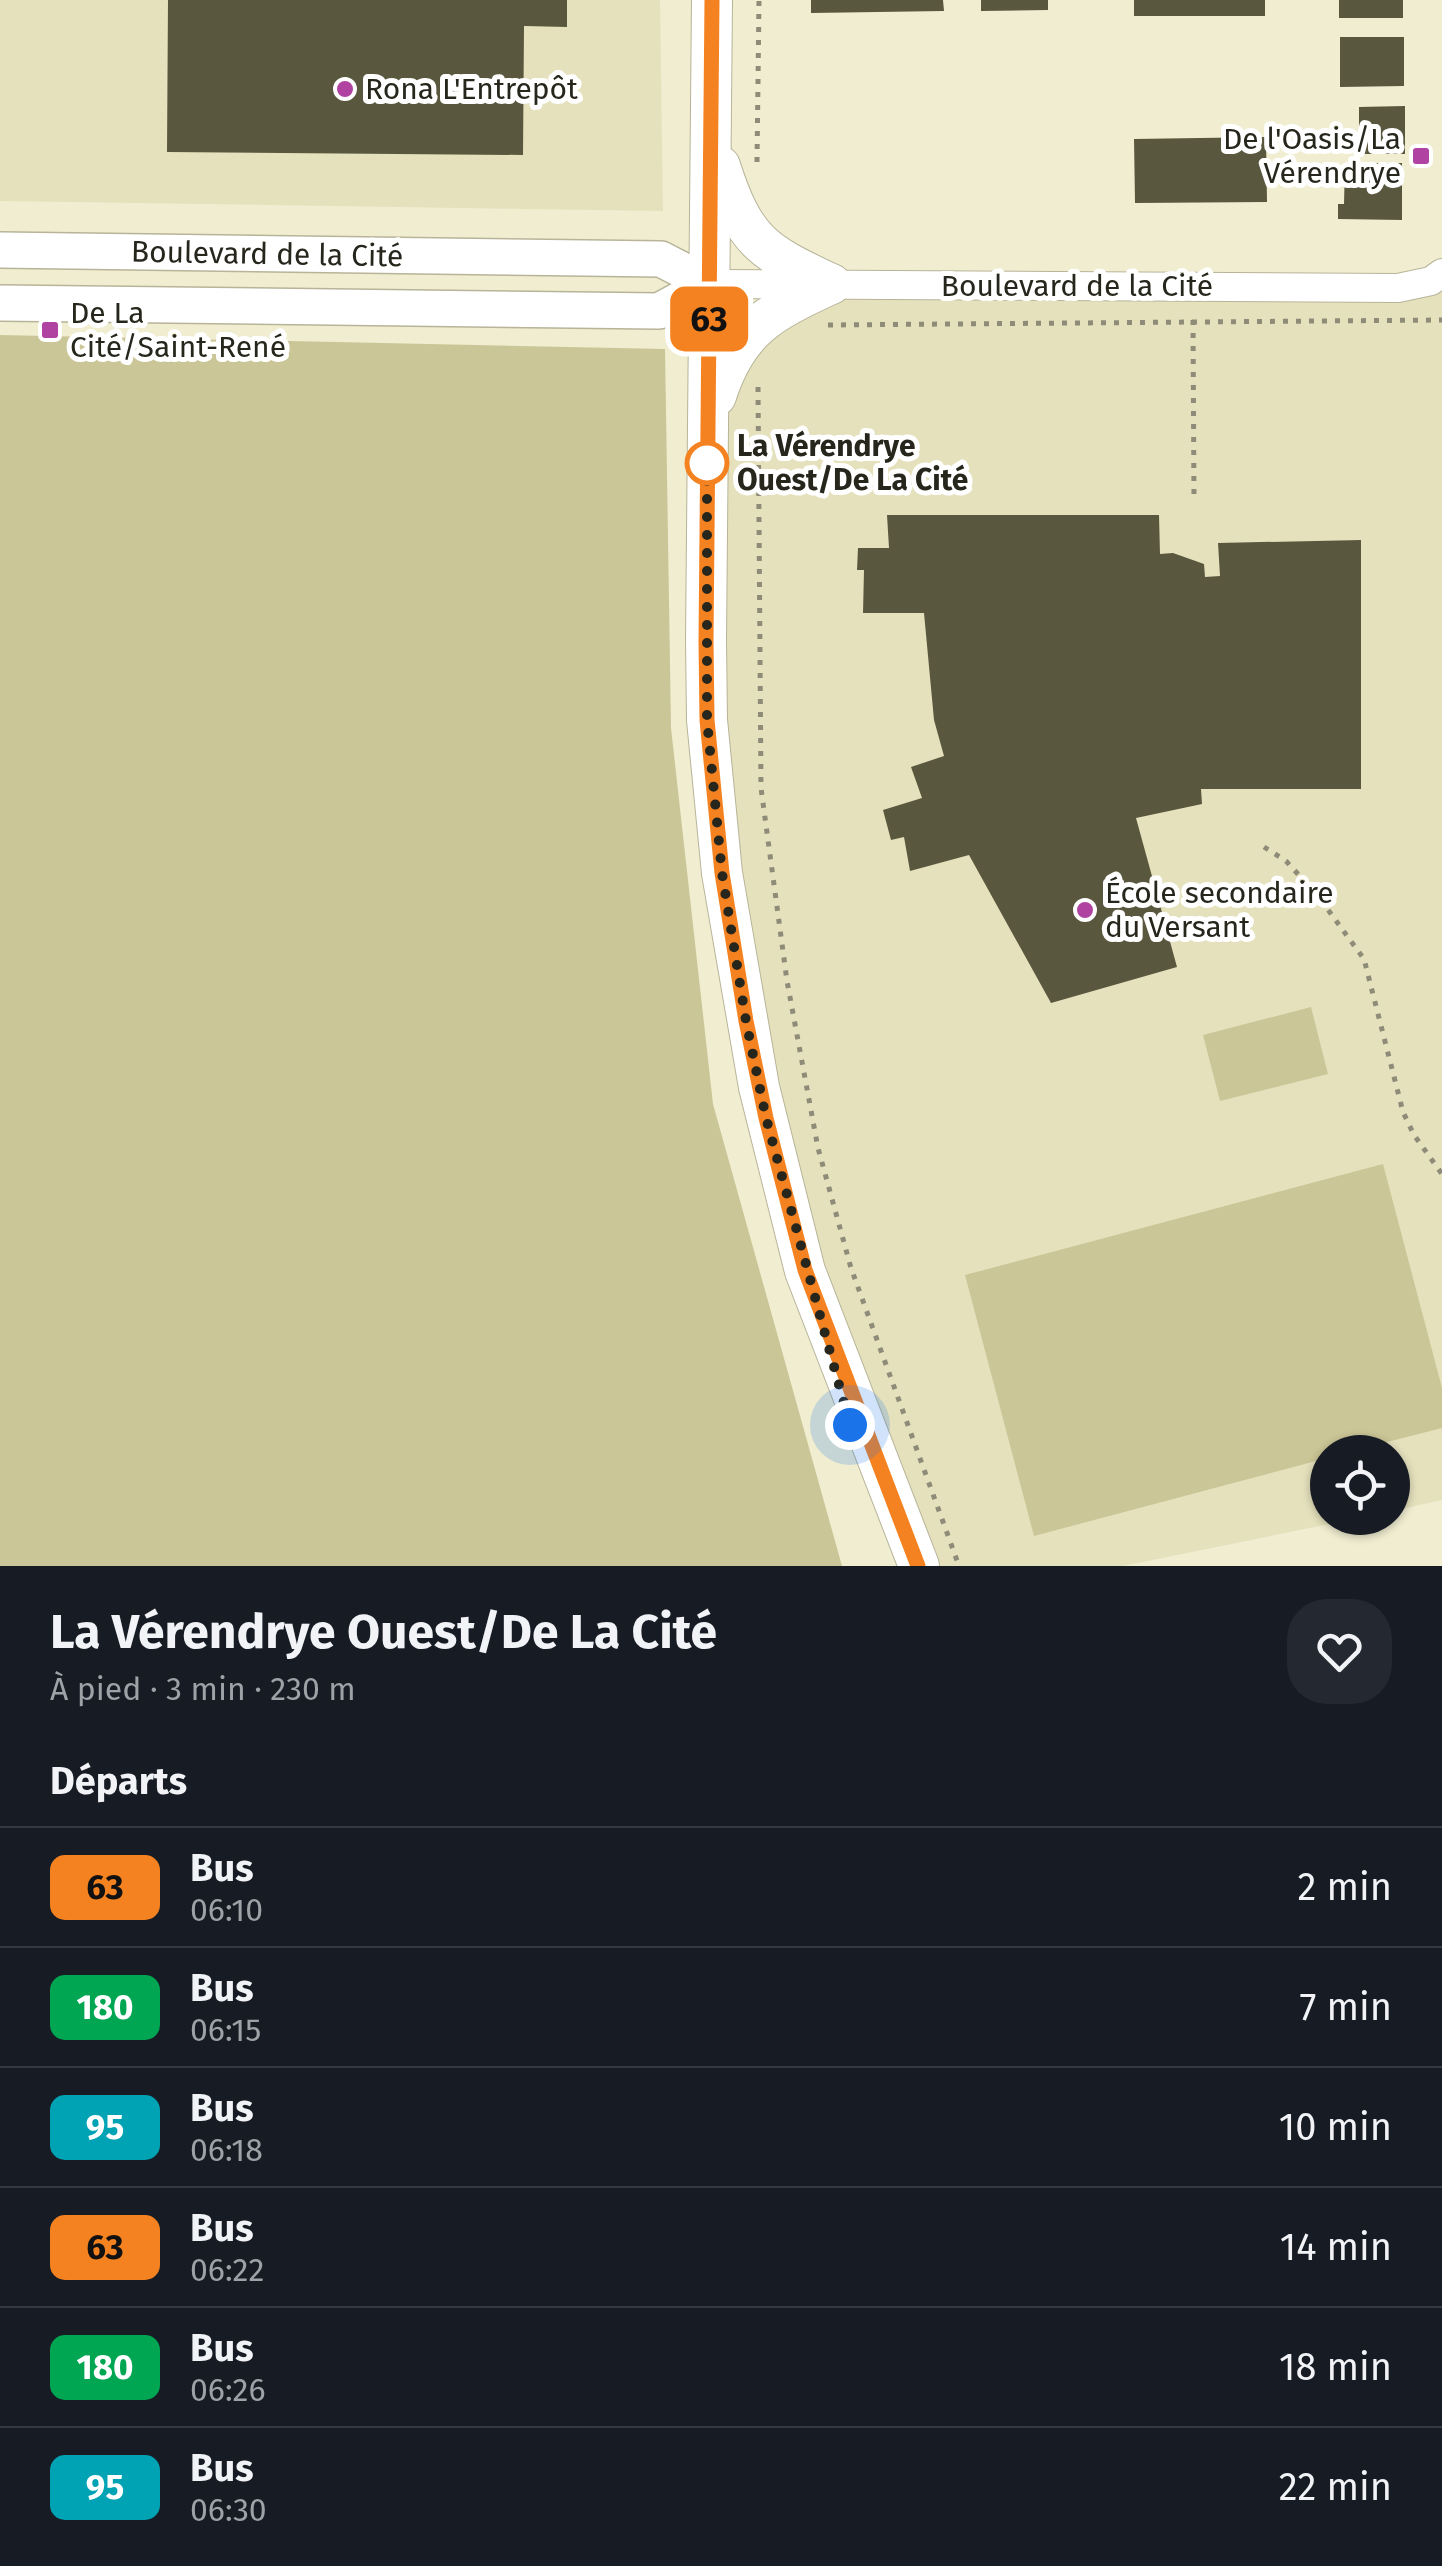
<!DOCTYPE html>
<html lang="fr">
<meta charset="utf-8">
<style>
body{margin:0;font-family:"Fira Sans",sans-serif;background:#242831;color:#f1f3f6;height:100vh;display:flex;flex-direction:column;font-size:38px;white-space:nowrap}
*{box-sizing:border-box;margin:0}
p{font-size:32px;color:#9ea1a6}
.icon{flex:none;width:55px;height:55px;fill:none;stroke:currentColor;stroke-width:2;stroke-linecap:round;stroke-linejoin:round}
.map{position:relative;height:1566px;overflow:hidden}
.side{display:flex;flex-direction:column;background:#171b24;flex:1}
.side>*{flex:none}
.badge{padding:0 20px;border-radius:15px;font-size:35px;line-height:65px}
.tools{position:absolute;left:1310px;top:1435px;display:grid;gap:20px}
.tools a{display:grid;place-items:center;width:100px;height:100px;border-radius:50%;background:#171b24;box-shadow:0 2px 8px #0004;font-size:50px}
.you{position:absolute;width:50px;height:50px;margin:-25px;border:8px solid #fff;border-radius:50%;background:#1a73e8;box-shadow:0 0 0 15px #1a73e833}
.map>.badge{position:absolute;translate:-50% -50%;box-shadow:0 0 0 5px #fff}
h2{padding:0 50px;font-size:38px;line-height:90px}
.round{display:grid;place-items:center;flex:none;width:105px;height:105px;border-radius:40px;background:#242831}
.summary{display:flex;align-items:center;justify-content:space-between;height:170px;padding:0 50px}
h1{font-size:48px;font-weight:700;line-height:75px}
ul{padding:0;list-style:none}
li{display:flex;align-items:center;gap:30px;height:120px;padding:0 50px;border-top:2px solid #363941}
li div{flex:1}
li b{display:block;font-size:38px}
li em{font-style:normal}
li .badge{min-width:110px;font-weight:700;text-align:center}
.map>svg:first-child{display:block}
.built{fill:#e5e1bd}
.green{fill:#cbc697}
.building{fill:#5a573f}
.lines{fill:none;stroke-linecap:round;stroke-linejoin:round}
.minor-casing{stroke:#b7b499;stroke-width:30}
.tertiary-casing{stroke:#b7b499;stroke-width:38}
.secondary-casing{stroke:#b7b499;stroke-width:42}
.path{stroke:#8e8c78;stroke-width:5;stroke-dasharray:5 8;stroke-linecap:butt}
.minor{stroke:#fff;stroke-width:28}
.tertiary{stroke:#fff;stroke-width:35}
.secondary{stroke:#fff;stroke-width:40}
.line-casing{stroke:#fff;stroke-width:22}
.line{stroke:#f58220;stroke-width:15}
.walk{stroke:#27261c;stroke-width:10;stroke-dasharray:0 18}
.poi-dot{fill:#b043a2;stroke:#fff;stroke-width:4}
.stop-dot{fill:#fff;stroke:#f58220;stroke-width:5}
.labels{text-anchor:middle;dominant-baseline:central;stroke-width:10;stroke-linejoin:round;paint-order:stroke}
.poi-label{font-size:30px;fill:#27261c;stroke:#fff;text-anchor:start}
.street-label{font-size:30px;fill:#27261c;stroke:#fff}
.stop-label{font-size:30px;font-weight:bold;fill:#27261c;stroke:#fff;text-anchor:start}
</style>
<div class="map">
<svg width="1442" height="1566" viewBox="0 0 1442 1566">
<rect width="100%" height="100%" fill="#f0edd1"/>
<g class="built">
<polygon points="0,0 660,0 663,211 0,201"/>
<polygon points="1442,273 1442,1500 1393,1511 1392,1452 1328,1452 1328,1518 1359,1518 1123,1566 919,1566 826,1332 722,873 724,371 831,284 1397,288"/>
</g>
<g class="green">
<polygon points="0,335 665,349 671,728 713,1104 842,1566 0,1566"/>
<polygon points="1311,1007 1328,1074 1220,1101 1203,1035"/>
<polygon points="1383,1164 1442,1388 1442,1428 1348,1452 1328,1452 1327,1458 1034,1536 965,1275"/>
</g>
<g class="building">
<polygon points="168,0 567,0 567,27 524,26 523,155 167,152"/>
<polygon points="811,0 943,0 944,11 811,13"/>
<polygon points="981,0 1048,0 1048,10 981,11"/>
<rect x="1134" y="0" width="131" height="16"/>
<rect x="1339" y="0" width="64" height="18"/>
<polygon points="1340,37 1404,37 1404,86 1340,87"/>
<polygon points="1405,106 1405,154 1359,154 1359,107"/>
<polygon points="1266,137 1267,202 1135,203 1134,139"/>
<polygon points="1345,163 1402,163 1402,220 1338,219 1338,204 1344,204"/>
<polygon points="887,515 1159,515 1160,554 1173,553 1204,564 1205,577 1220,576 1218,543 1361,540 1361,789 1201,789 1202,804 1136,818 1177,967 1051,1003 969,855 910,871 904,837 891,840 883,810 922,798 911,767 944,756 934,720 924,613 863,613 864,570 857,570 858,548 889,548"/>
</g>
<g class="lines">
<defs>
<polyline id="minor" points="709,284 1398,288 1431,281 1442,273"/>
<g id="tertiary">
<polyline points="0,250 661,259 709,284"/>
<polyline points="0,303 659,311 709,284"/>
</g>
<g id="secondary">
<polyline points="712,0 706,640 707,720 722,873 759,1087 805,1271 919,1566"/>
<path d="M 720,166 C 744,241 762,252 831,284"/>
<path d="M 716,396 C 737,329 770,312 831,284"/>
</g>
</defs>
<use href="#minor" class="minor-casing"/>
<use href="#tertiary" class="tertiary-casing"/>
<use href="#secondary" class="secondary-casing"/>
<g class="path">
<polyline points="757,162 759,0"/>
<polyline points="1193,320 1194,499"/>
<polyline points="828,325 1442,320"/>
<polyline points="758,387 761,788 787,981 818,1148 851,1268 959,1566"/>
<polyline points="1264,847 1286,861 1318,896 1364,959 1403,1112 1414,1135 1442,1174"/>
</g>
<use href="#minor" class="minor"/>
<use href="#tertiary" class="tertiary"/>
<use href="#secondary" class="secondary"/>
</g>
<g class="lines">
<defs>
<polyline id="line" points="712,0 706,640 707,720 722,873 746,1021 766,1118 805,1270 918,1566"/>
</defs>
<use href="#line" class="line-casing"/>
<use href="#line" class="line"/>
<polyline class="walk" points="707,463 707,720 722,873 746,1021 766,1118 850,1425"/>
</g>
<g class="poi-dot">
<circle cx="345" cy="89" r="10"/>
<rect x="1411" y="146" width="20" height="20" rx="5"/>
<rect x="40" y="320" width="20" height="20" rx="5"/>
<circle cx="1085" cy="910" r="10"/>
</g>
<circle class="stop-dot" cx="707" cy="463" r="20"/>
<g class="labels">
<g class="poi-label">
<text x="365" y="89">Rona L'Entrepôt</text>
<text x="1401" y="139" text-anchor="end">De l'Oasis/La<tspan x="1401" dy="34">Vérendrye</tspan></text>
<text x="70" y="313">De La<tspan x="70" dy="34">Cité/Saint-René</tspan></text>
<text x="1105" y="893">École secondaire<tspan x="1105" dy="34">du Versant</tspan></text>
</g>
<g class="street-label">
<text transform="translate(267 254) rotate(1)">Boulevard de la Cité</text>
<text x="1077" y="286">Boulevard de la Cité</text>
</g>
<g class="stop-label">
<text x="737" y="446">La Vérendrye<tspan x="737" dy="34">Ouest/De La Cité</tspan></text>
</g>
</g>
</svg>
<div class="tools">
<a><svg class="icon" aria-label="locate" viewBox="0 0 24 24"><circle cx="12" cy="12" r="6"/><path d="M12 2v4M12 18v4M2 12h4M18 12h4"/></svg></a>
</div>
<div class="you" style="left:850px;top:1425px"></div>
<b class="badge" style="left:709px;top:319px;background:#f58220;color:#111">63</b>
</div>
<section class="side">
<div class="summary"><div><h1>La Vérendrye Ouest/De La Cité</h1><p>À pied · 3 min · 230 m</p></div><a class="round"><svg class="icon" aria-label="heart" viewBox="0 0 24 24"><path d="M12 20l-8-8c-3-5 5-10 8-4 3-6 11-1 8 4z"/></svg></a></div>
<h2>Départs</h2>
<ul>
<li><span class="badge" style="background:#f58220;color:#111">63</span><div><b>Bus</b><p>06:10</p></div><em>2 min</em></li>
<li><span class="badge" style="background:#00a651;color:#fff">180</span><div><b>Bus</b><p>06:15</p></div><em>7 min</em></li>
<li><span class="badge" style="background:#00a3b4;color:#fff">95</span><div><b>Bus</b><p>06:18</p></div><em>10 min</em></li>
<li><span class="badge" style="background:#f58220;color:#111">63</span><div><b>Bus</b><p>06:22</p></div><em>14 min</em></li>
<li><span class="badge" style="background:#00a651;color:#fff">180</span><div><b>Bus</b><p>06:26</p></div><em>18 min</em></li>
<li><span class="badge" style="background:#00a3b4;color:#fff">95</span><div><b>Bus</b><p>06:30</p></div><em>22 min</em></li>
</ul>
</section>
